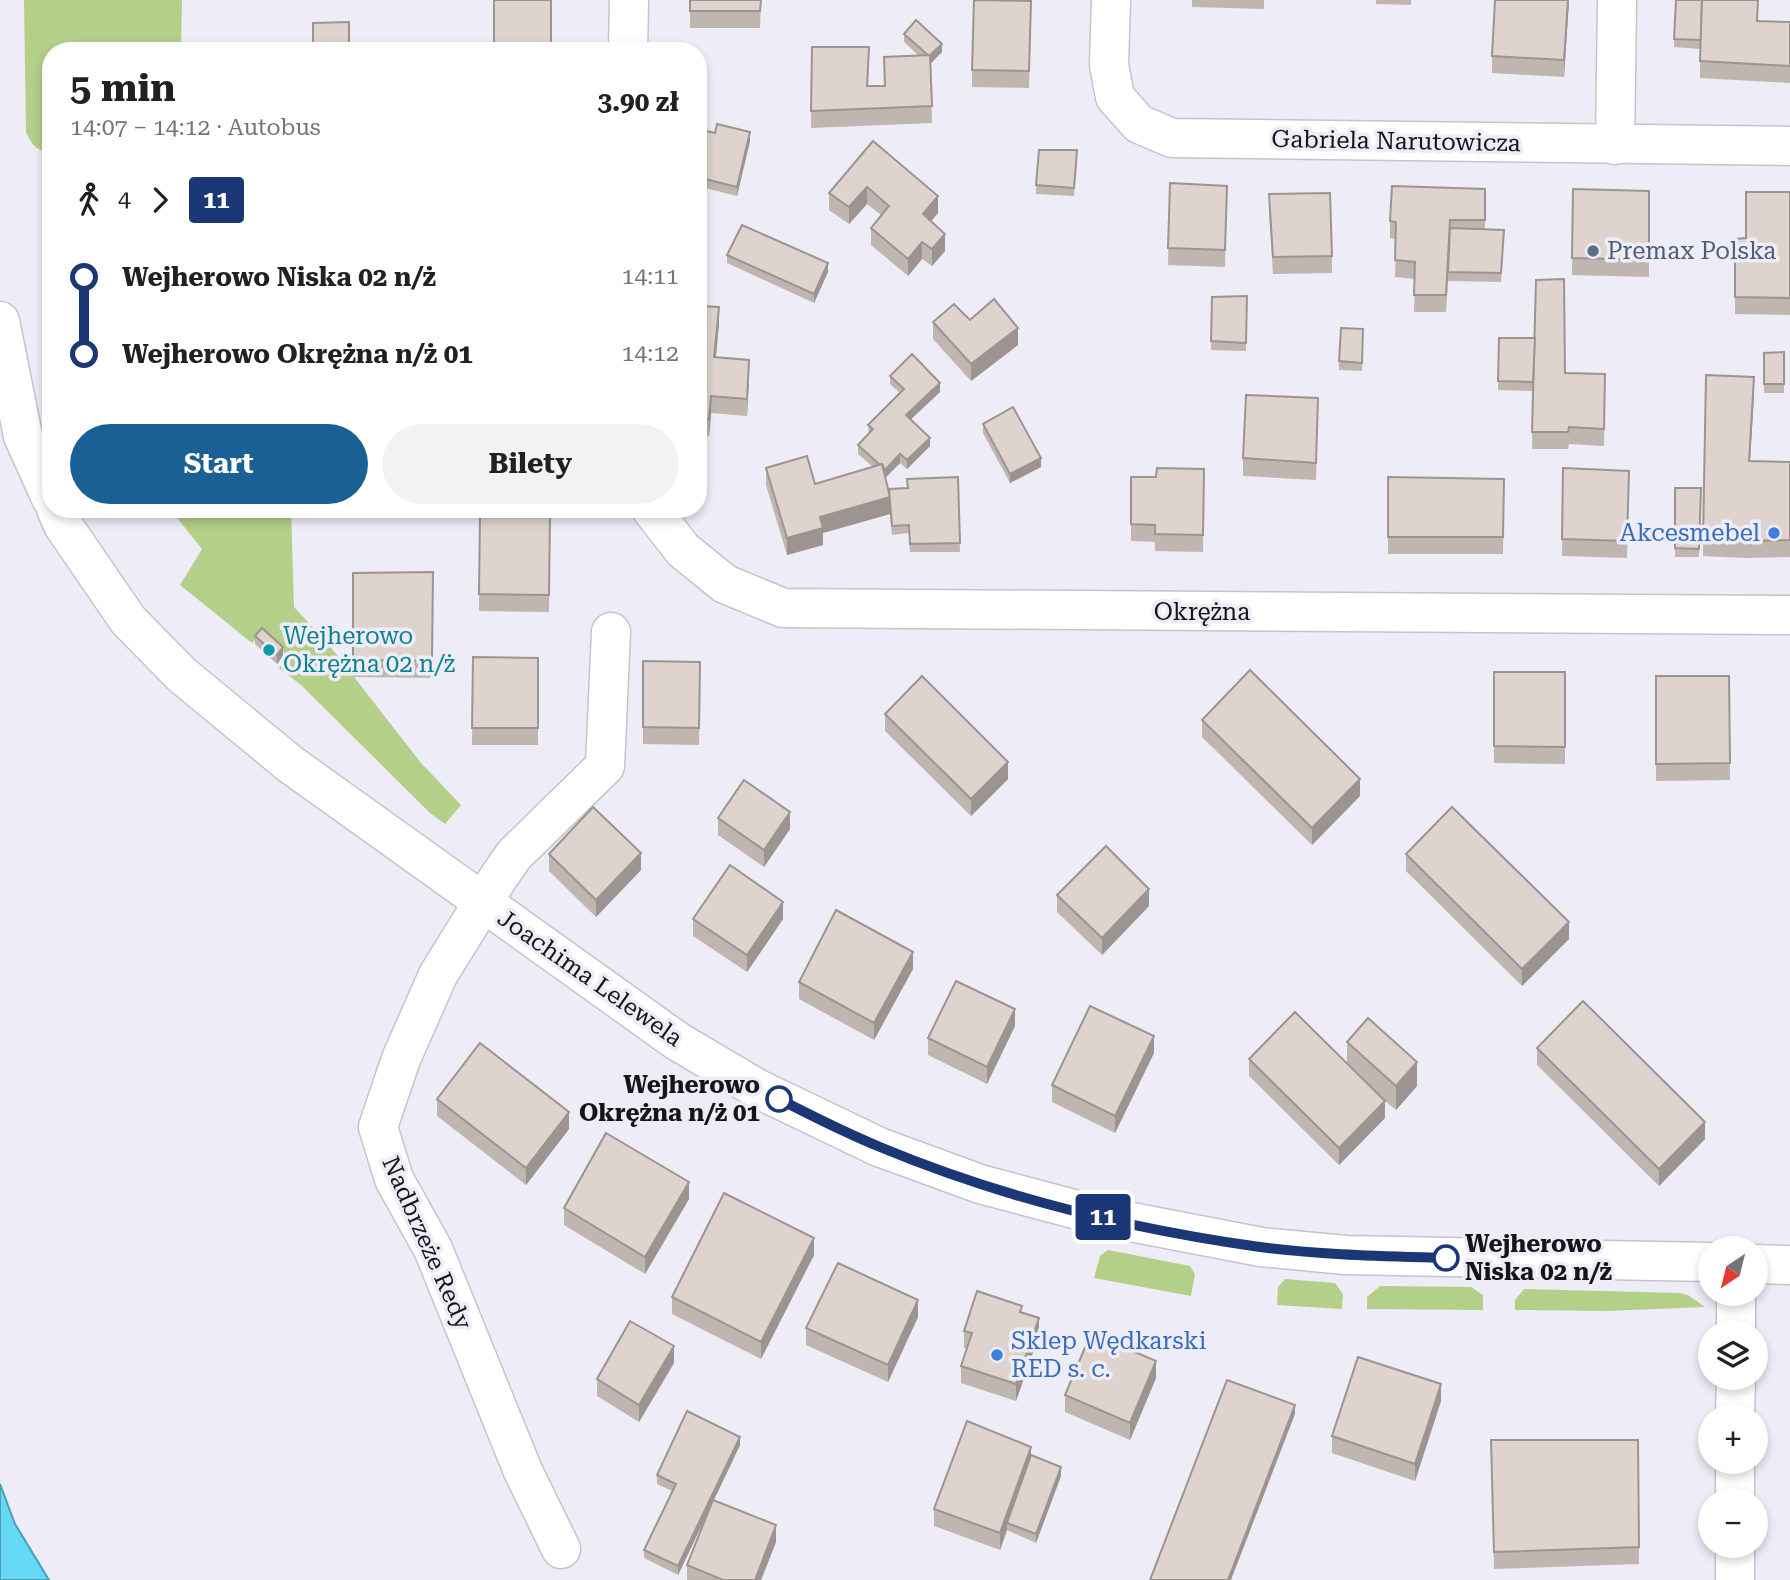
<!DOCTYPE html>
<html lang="pl">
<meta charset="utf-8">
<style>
body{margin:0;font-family:"Roboto Serif",serif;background:#f2f2f2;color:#202124;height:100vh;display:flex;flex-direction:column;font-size:26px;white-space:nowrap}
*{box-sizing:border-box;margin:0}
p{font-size:23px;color:#757577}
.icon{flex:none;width:38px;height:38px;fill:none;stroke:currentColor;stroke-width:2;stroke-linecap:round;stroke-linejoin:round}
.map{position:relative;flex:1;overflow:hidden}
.sheet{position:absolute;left:42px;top:42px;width:665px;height:476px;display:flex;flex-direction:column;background:#fff;border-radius:28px;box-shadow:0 4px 10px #0003}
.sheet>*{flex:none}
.badge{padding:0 14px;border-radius:5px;font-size:24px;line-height:46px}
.needle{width:46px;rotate:215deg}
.fabs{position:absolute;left:1698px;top:1236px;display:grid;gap:14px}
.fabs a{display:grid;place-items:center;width:70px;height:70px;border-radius:50%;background:#fff;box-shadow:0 4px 10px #0003;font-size:35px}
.map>.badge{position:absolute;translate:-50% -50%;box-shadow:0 0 0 4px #fff}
.legs{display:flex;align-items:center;gap:10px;height:77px;padding:0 28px;font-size:23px}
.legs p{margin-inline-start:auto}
.summary{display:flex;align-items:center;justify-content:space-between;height:119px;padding:0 28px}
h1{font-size:38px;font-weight:700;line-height:52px}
.cta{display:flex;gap:14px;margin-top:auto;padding:14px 28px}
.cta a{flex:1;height:80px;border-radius:42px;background:#1b6094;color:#fff;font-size:28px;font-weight:700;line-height:80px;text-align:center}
.cta a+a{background:#f2f2f2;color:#202124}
ul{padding:0 28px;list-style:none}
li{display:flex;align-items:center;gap:24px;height:77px;font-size:26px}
li i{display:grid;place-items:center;width:10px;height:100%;margin:0 9px;background:currentColor}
li i::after{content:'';width:18px;height:18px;margin:-9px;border:5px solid;border-radius:50%;background:#fff}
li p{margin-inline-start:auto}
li:first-child i{background:linear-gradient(#0000 50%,currentColor 0)}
li:last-child i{background:linear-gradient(currentColor 50%,#0000 0)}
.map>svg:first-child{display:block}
.green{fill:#b3cf88}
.water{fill:#64d8f5;stroke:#4c9eb3;stroke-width:2}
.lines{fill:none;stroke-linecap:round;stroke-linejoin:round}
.minor-casing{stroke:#c4c4cf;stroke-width:41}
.major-casing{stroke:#c4c4cf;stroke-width:41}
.minor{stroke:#fff;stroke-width:38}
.major{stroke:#fff;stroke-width:38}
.wall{fill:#bfb6b0}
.shaded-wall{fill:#9b9490}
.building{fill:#ded4cd;stroke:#9b9490;stroke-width:2}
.line-1-casing{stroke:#fff;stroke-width:16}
.line-1{stroke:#1c3775;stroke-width:10}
.service-dot{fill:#5c6f8a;stroke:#edecf7;stroke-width:2.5}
.shop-dot{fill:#3f7fe0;stroke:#edecf7;stroke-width:2.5}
.culture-dot{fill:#0f9aa8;stroke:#edecf7;stroke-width:2.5}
.stop-1-dot{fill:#fff;stroke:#1c3775;stroke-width:3.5}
.labels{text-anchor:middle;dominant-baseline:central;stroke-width:7;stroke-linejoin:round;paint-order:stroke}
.street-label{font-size:24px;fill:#151518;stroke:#edecf7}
.service-label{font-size:24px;fill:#4e5e75;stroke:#edecf7;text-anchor:start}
.shop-label{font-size:24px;fill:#366cbe;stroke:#edecf7;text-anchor:end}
.culture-label{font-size:24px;fill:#0d838f;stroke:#edecf7;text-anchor:start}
.stop-label{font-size:24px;font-weight:bold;fill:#151518;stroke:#edecf7;text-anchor:end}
</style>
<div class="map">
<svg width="1790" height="1580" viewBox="0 0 1790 1580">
<rect width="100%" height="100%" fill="#edecf7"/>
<g class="green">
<path d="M 24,0 L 182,0 L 181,51 L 51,51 L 51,152 C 36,151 32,145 26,132 Z"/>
<polygon points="170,509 291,509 294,607 329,645 421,763 461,805 445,824 430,813 301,685 279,668 288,656 262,633 252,643 180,585 202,549"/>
<polygon points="1108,1250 1190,1266 1195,1274 1191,1296 1094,1278 1100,1256"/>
<polygon points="1285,1279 1335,1283 1343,1294 1342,1309 1277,1305 1278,1287"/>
<polygon points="1380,1286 1471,1287 1483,1295 1483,1310 1367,1309 1367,1297"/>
<polygon points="1524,1289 1679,1293 1688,1295 1705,1307 1606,1311 1515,1310 1515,1300"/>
</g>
<polygon class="water" points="0,1484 15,1524 49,1580 0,1580"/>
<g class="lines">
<defs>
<g id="minor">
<polyline points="1111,0 1109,65 1115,97 1139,124 1172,138 1790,146"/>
<polyline points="628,51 629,0"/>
<polyline points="1615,145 1617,0"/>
<polyline points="651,509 683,550 725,584 783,608 1790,615"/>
<polyline points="1736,1332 1736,1293"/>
<polyline points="1735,1416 1736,1377"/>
<polyline points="1735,1500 1735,1461"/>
<polyline points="561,1549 523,1471 433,1249 394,1179 378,1127 401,1059 438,975 498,878 514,855 605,766 611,632"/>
<polyline points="1735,1580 1735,1545"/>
</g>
<g id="major">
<polyline points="0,321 23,436 51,498"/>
<polyline points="56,509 63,525 128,620 182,675 290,764 677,1041 758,1089 879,1147 980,1184 1100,1216 1261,1247 1345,1255 1710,1262"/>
<polyline points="1755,1264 1790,1265"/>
</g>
</defs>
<use href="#minor" class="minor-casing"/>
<use href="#major" class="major-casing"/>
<use href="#minor" class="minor"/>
<use href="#major" class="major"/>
</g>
<g class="wall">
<polygon points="690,0 761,0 760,28 690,28"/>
<polygon points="1192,0 1264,0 1264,9 1192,7"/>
<polygon points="1376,0 1411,0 1411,5 1376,4"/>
<polygon points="1569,0 1564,77 1492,73 1492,56"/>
<polygon points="1676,0 1758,21 1790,22 1790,83 1700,78 1700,49 1674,47"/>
<polygon points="1031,18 1029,88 972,87 972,70"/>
<polygon points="904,34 942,52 931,63 932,123 811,128 812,47 869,64 868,86 885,86 919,56 904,42"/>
<polygon points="698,129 750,141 737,196 705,188 705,177 698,175"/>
<polygon points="873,141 938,213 931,221 945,251 932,266 922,259 908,276 871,245 871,228 881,215 867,204 849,224 829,210 829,193"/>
<polygon points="1077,159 1074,196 1036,194 1036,185"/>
<polygon points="1170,183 1227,186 1225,267 1168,265"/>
<polygon points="1485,189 1485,229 1504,238 1501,282 1448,281 1446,312 1414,312 1415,279 1395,277 1396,239 1390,238 1390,221"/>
<polygon points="1573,189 1649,191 1649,277 1572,275"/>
<polygon points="1790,192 1790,315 1735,314 1735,239 1746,238"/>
<polygon points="1269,194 1332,256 1332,273 1273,274 1269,212"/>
<polygon points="727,255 828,272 814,303 727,263"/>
<polygon points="1247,296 1246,351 1211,350 1212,297"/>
<polygon points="698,306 719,324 716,357 749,377 747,416 711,413 709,436 698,435"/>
<polygon points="970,320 1018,345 971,381 933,339 933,322"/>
<polygon points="1363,329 1362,371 1339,370 1339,361"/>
<polygon points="1499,338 1565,373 1605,391 1604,446 1569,444 1568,449 1532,449 1533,391 1498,390"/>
<polygon points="1784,352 1784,393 1764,393 1764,353"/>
<polygon points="1706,375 1754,394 1750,461 1790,462 1790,557 1746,558 1703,556"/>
<polygon points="890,376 940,392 911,419 930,446 907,469 900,463 885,478 889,492 907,488 907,479 958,477 960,552 910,552 909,533 892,535 890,514 823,533 823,545 787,555 766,485 766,468 815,484 873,467 858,454 858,445 869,434 868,425 900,393 890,384"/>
<polygon points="1318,398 1316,480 1243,476 1243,458"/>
<polygon points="983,424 1041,467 1010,483 983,433"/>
<polygon points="1563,468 1629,471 1627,558 1562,556"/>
<polygon points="1204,469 1203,552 1155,551 1155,542 1131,541 1131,477 1156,477"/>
<polygon points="1388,477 1504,479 1503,554 1388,554"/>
<polygon points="1675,488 1701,488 1699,557 1675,557"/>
<polygon points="480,515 550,516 549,612 479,611"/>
<polygon points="433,572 432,678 353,677 353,573"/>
<polygon points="255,636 283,656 277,664 255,644"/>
<polygon points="473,657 538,658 538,745 472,745"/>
<polygon points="643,661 700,662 699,745 643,744"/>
<polygon points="1494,672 1565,672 1565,764 1494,763"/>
<polygon points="1656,676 1729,676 1730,780 1656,781"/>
<polygon points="885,714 1008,779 971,816 885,731"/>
<polygon points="1202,720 1360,796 1312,845 1202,737"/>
<polygon points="718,818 790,829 764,867 718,835"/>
<polygon points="549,854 641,870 596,917 549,871"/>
<polygon points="1406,854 1569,939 1522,986 1406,871"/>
<polygon points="1057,895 1149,906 1102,955 1057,912"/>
<polygon points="693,919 783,919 747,972 693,936"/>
<polygon points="913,969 874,1040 799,999 799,982"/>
<polygon points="1015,1026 987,1084 928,1055 928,1038"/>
<polygon points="1347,1042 1417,1086 1396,1110 1385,1101 1385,1118 1339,1165 1249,1076 1249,1059 1347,1063"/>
<polygon points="1537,1048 1705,1139 1659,1186 1537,1065"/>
<polygon points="1154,1053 1115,1133 1052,1102 1052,1085"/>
<polygon points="437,1099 569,1129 526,1185 437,1116"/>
<polygon points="689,1199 645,1274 564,1225 564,1208"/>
<polygon points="814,1255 761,1359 672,1314 672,1297"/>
<polygon points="1022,1313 1039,1335 1016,1401 961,1383 961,1366 967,1349 964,1348 964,1331"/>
<polygon points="918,1317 888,1382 806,1345 806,1328"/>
<polygon points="674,1363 639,1422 597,1396 597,1379"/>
<polygon points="1156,1378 1130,1440 1065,1412 1065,1395"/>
<polygon points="1441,1401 1415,1481 1332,1453 1332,1436"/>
<polygon points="1638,1440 1639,1564 1494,1569 1491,1457"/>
<polygon points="740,1445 714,1500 776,1542 761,1580 687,1580 687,1565 710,1508 678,1575 644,1558 644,1550 672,1491 657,1484 657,1475"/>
<polygon points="1031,1455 1061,1476 1036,1543 1007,1530 1000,1550 934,1526 934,1509"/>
</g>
<g class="shaded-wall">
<polygon points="1568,0 1569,0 1564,77 1564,60"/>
<polygon points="942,44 942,52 929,65 929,56"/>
<polygon points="750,132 750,141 737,196 737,187"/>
<polygon points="867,187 867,204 849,224 849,207"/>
<polygon points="938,196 938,213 923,231 923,214"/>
<polygon points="945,234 945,251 932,266 932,249"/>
<polygon points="922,242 922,259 908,276 908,259"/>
<polygon points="828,263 828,272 814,303 814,294"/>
<polygon points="719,307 719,324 714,374 714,357"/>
<polygon points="1018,328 1018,345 971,381 971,364"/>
<polygon points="749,360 749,377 747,416 747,399"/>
<polygon points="1754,377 1754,394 1749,478 1749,461"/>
<polygon points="940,383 940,392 906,424 906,415"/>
<polygon points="711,396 711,413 709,436 709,419"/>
<polygon points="930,438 930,446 907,469 907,460"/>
<polygon points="900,454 900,463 885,478 885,470"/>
<polygon points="1041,458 1041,467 1010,483 1010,474"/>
<polygon points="890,497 890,514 823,533 823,545 787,555 787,538 820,517"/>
<polygon points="283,647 283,656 277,664 277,655"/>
<polygon points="1008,762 1008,779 971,816 971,799"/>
<polygon points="1360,779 1360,796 1312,845 1312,828"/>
<polygon points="790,812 790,829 764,867 764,850"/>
<polygon points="641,853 641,870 596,917 596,900"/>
<polygon points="1149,889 1149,906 1102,955 1102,938"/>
<polygon points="783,902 783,919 747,972 747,955"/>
<polygon points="1569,922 1569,939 1522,986 1522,969"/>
<polygon points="913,952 913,969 874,1040 874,1023"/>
<polygon points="1015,1009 1015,1026 987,1084 987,1067"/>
<polygon points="1154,1036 1154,1053 1115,1133 1115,1116"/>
<polygon points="1417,1062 1417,1086 1396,1110 1396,1086"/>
<polygon points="1385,1101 1385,1118 1339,1165 1339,1148"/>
<polygon points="569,1112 569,1129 526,1185 526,1168"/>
<polygon points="1705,1122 1705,1139 1659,1186 1659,1169"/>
<polygon points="689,1182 689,1199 645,1274 645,1257"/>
<polygon points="814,1238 814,1255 761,1359 761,1342"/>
<polygon points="918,1300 918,1317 888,1382 888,1365"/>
<polygon points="1039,1318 1039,1335 1016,1401 1016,1384"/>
<polygon points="674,1346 674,1363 639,1422 639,1405"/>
<polygon points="1156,1361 1156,1378 1130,1440 1130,1423"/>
<polygon points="1441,1384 1441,1401 1415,1481 1415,1464"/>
<polygon points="1295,1405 1295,1414 1231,1580 1228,1580"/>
<polygon points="740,1437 740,1445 678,1575 678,1566"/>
<polygon points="1031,1447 1031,1464 1007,1523 1007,1530 1000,1550 1000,1533"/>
<polygon points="1061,1467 1061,1476 1036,1543 1036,1534"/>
<polygon points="776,1525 776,1542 761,1580 755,1580"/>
</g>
<g class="building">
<rect x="494" y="0" width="57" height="51"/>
<polygon points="690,0 761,0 760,11 690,11"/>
<polygon points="974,0 1031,1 1029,71 972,70"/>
<polygon points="1495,0 1568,0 1564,60 1492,56"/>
<polygon points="1676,0 1702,0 1701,40 1674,39"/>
<polygon points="1702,0 1758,0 1757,21 1790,22 1790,66 1700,61"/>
<polygon points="916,20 942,44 929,56 904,34"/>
<polygon points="349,22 349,51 313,51 313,23"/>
<polygon points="812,47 869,47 867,86 885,86 884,57 930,55 932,106 811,111"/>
<polygon points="717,124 750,132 737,187 705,179 706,168 698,166 698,129 715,133"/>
<polygon points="873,141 938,196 923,214 945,234 932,249 922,242 908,259 871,228 889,206 867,187 849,207 829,193"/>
<polygon points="1039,150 1077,150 1074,188 1036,185"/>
<polygon points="1170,183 1227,186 1225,250 1168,248"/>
<polygon points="1392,186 1485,189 1485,220 1450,220 1446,295 1414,295 1415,262 1395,260 1396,222 1390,221"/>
<polygon points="1573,189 1649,191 1649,260 1572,258"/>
<polygon points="1746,192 1790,192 1790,298 1735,297 1735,239 1746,238"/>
<polygon points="1330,193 1332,256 1273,257 1269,194"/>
<polygon points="742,225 828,263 814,294 727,255"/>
<polygon points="1450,228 1504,230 1501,273 1448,272"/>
<polygon points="1564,279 1565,373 1605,374 1604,429 1569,427 1568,432 1532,432 1536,280"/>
<polygon points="1247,296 1246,343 1211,341 1212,297"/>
<polygon points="994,299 1018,328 971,364 933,322 954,304 970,320"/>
<polygon points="698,306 719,307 714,357 749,360 747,399 711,396 709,419 698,418"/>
<polygon points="1341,328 1363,329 1362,363 1339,361"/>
<polygon points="1499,338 1535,338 1533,382 1498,381"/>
<polygon points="1784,352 1784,384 1764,384 1764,353"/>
<polygon points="912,354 940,383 906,415 930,438 907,460 900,454 885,470 882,464 880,465 858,445 873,429 868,425 904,389 890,376"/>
<polygon points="1706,375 1754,377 1749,461 1790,462 1790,540 1746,541 1703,539"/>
<polygon points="1246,395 1318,398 1316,463 1243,458"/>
<polygon points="1013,407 1041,458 1010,474 983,424"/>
<polygon points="807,456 815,484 882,464 890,497 820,517 823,528 787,538 766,468"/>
<polygon points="1157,468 1204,469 1203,535 1155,534 1155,525 1131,524 1131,477 1156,477"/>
<polygon points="1563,468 1629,471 1627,541 1562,539"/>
<polygon points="958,477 960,543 910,544 909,525 892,526 889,489 908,488 907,479"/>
<polygon points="1388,477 1504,479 1503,537 1388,537"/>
<polygon points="1675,488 1701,488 1699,549 1675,548"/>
<polygon points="480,515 550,516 549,595 479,594"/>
<polygon points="433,572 432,661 353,660 353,573"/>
<polygon points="262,628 283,647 277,655 255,636"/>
<polygon points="473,657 538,658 538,728 472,728"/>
<polygon points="643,661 700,662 699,728 643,727"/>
<polygon points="1250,670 1360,779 1312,828 1202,720"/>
<polygon points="1494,672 1565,672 1565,747 1494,746"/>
<polygon points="922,676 1008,762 971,799 885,714"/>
<polygon points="1656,676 1729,676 1730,763 1656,764"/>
<polygon points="744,780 790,812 764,850 718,818"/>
<polygon points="593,807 641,853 596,900 549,854"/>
<polygon points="1452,807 1569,922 1522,969 1406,854"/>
<polygon points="1106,846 1149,889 1102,938 1057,895"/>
<polygon points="730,865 783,902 747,955 693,919"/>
<polygon points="836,910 913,952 874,1023 799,982"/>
<polygon points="956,981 1015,1009 987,1067 928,1038"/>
<polygon points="1583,1001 1705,1122 1659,1169 1537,1048"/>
<polygon points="1090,1006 1154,1036 1115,1116 1052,1085"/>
<polygon points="1295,1012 1385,1101 1339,1148 1249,1059"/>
<polygon points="1368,1018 1417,1062 1396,1086 1347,1042"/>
<polygon points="480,1043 569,1112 526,1168 437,1099"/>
<polygon points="606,1133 689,1182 645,1257 564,1208"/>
<polygon points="724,1193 814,1238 761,1342 672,1297"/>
<polygon points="838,1263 918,1300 888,1365 806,1328"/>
<polygon points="977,1291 1022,1306 1020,1312 1039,1318 1016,1384 961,1366 972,1333 964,1331"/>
<polygon points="630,1321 674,1346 639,1405 597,1379"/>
<polygon points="1091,1333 1156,1361 1130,1423 1065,1395"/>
<polygon points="1358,1357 1441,1384 1415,1464 1332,1436"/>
<polygon points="1227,1380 1295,1405 1228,1580 1150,1580"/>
<polygon points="687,1411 740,1437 678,1566 644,1550 676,1484 657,1475"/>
<polygon points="967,1421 1031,1447 1000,1533 934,1509"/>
<polygon points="1491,1440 1638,1440 1639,1547 1494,1552"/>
<polygon points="1031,1455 1061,1467 1036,1534 1007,1523"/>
<polygon points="713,1500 776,1525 755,1580 723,1580 687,1565"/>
</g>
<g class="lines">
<defs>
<path id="line-1" d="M 779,1099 C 812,1116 846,1133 880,1147 C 1000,1197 1131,1229 1260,1247 C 1322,1255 1384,1256 1446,1258"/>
</defs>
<use href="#line-1" class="line-1-casing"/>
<use href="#line-1" class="line-1"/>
</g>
<circle class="service-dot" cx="1593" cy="251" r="7"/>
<g class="shop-dot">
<circle cx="1774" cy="533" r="7"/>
<circle cx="997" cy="1355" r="7"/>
</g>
<circle class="culture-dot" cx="269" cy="650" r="7"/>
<g class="stop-1-dot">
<circle cx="779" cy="1099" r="12"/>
<circle cx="1446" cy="1258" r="12"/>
</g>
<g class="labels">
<g class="street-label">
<text transform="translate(1396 141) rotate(1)">Gabriela Narutowicza</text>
<text x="1202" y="612">Okrężna</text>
<text transform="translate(590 978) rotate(35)">Joachima Lelewela</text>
<text transform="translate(427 1243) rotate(66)">Nadbrzeże Redy</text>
</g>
<g class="service-label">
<text x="1607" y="251">Premax Polska</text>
</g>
<g class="shop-label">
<text x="1760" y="533">Akcesmebel</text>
<text x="1011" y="1341" text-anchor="start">Sklep Wędkarski<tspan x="1011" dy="28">RED s. c.</tspan></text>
</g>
<g class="culture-label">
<text x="283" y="636">Wejherowo<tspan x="283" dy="28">Okrężna 02 n/ż</tspan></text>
</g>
<g class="stop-label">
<text x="760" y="1085">Wejherowo<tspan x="760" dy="28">Okrężna n/ż 01</tspan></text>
<text x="1465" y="1244" text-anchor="start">Wejherowo<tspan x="1465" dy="28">Niska 02 n/ż</tspan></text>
</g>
</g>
</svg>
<div class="fabs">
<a><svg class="needle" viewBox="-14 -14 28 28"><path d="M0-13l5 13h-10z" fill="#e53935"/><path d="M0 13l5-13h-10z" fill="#757577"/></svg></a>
<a><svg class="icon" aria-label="layers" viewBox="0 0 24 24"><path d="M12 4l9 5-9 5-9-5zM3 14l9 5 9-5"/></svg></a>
<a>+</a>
<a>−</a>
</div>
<b class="badge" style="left:1103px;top:1217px;background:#1c3775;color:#fff">11</b>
<section class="sheet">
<div class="summary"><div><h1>5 min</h1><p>14:07 – 14:12 · Autobus</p></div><b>3.90 zł</b></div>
<div class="legs"><svg class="icon" aria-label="walk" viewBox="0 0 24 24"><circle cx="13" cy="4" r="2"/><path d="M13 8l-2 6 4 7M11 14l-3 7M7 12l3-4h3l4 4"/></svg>4<svg class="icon" aria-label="forward" viewBox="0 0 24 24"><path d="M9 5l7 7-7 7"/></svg><b class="badge" style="background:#1c3775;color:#fff">11</b></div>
<ul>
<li><i style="color:#1c3775"></i><b>Wejherowo Niska 02 n/ż</b><p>14:11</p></li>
<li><i style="color:#1c3775"></i><b>Wejherowo Okrężna n/ż 01</b><p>14:12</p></li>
</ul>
<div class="cta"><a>Start</a><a>Bilety</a></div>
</section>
</div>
